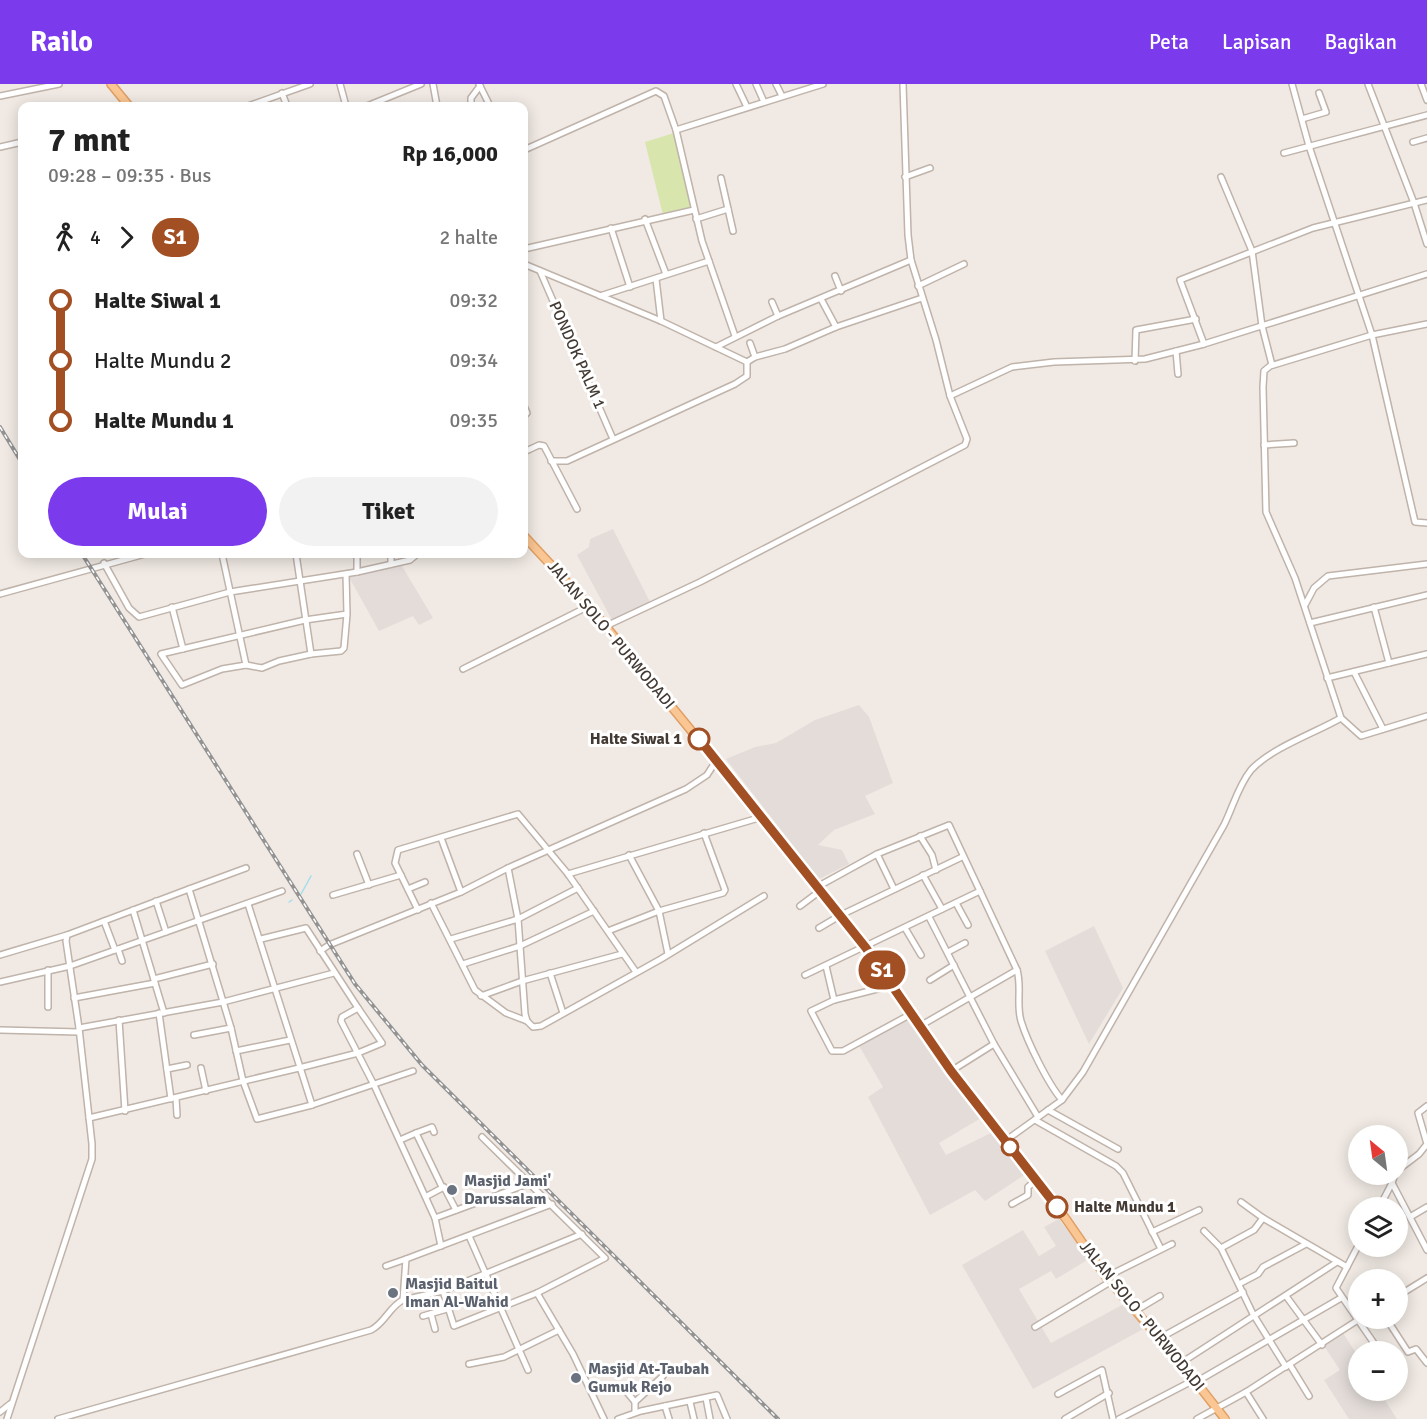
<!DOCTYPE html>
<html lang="id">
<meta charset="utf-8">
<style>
body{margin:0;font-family:Signika,sans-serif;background:#f2f2f2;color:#222;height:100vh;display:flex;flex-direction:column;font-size:22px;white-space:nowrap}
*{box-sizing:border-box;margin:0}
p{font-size:20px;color:#767676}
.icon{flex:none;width:33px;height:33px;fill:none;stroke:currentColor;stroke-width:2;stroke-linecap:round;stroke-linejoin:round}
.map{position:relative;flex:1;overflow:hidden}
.side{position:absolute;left:18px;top:18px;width:510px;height:456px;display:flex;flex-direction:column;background:#fff;border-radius:12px;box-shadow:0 3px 15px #0003}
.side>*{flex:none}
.badge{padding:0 12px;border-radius:20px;font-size:21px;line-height:39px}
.needle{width:39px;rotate:331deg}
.controls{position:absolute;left:1348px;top:1041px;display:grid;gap:12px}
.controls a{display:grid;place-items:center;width:60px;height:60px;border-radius:50%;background:#fff;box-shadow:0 3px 15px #0003;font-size:30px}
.map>.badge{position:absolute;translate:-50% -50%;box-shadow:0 0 0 3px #fff}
.legs{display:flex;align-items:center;gap:9px;height:66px;padding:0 30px;font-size:20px}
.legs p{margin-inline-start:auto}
.head{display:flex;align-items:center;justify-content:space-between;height:102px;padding:0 30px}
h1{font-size:33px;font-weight:800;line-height:45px}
.button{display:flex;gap:12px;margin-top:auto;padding:12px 30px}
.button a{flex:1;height:69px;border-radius:36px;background:#7c3aed;color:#fff;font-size:24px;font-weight:800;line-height:69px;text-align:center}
.button a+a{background:#f2f2f2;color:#222}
ul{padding:0 30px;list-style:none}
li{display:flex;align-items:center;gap:21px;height:60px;font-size:22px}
li i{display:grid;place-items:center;width:9px;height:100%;margin:0 8px;background:currentColor}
li i::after{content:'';width:15px;height:15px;margin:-8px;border:4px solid;border-radius:50%;background:#fff}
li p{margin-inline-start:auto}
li:first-child i{background:linear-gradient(#0000 50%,currentColor 0)}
li:last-child i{background:linear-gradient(currentColor 50%,#0000 0)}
header{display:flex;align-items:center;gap:36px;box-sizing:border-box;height:84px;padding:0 30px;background:#7c3aed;color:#fff}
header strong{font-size:28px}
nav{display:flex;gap:33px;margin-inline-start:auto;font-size:21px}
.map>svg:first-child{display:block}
.industrial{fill:#e3dcd9}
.green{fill:#d8e5ad}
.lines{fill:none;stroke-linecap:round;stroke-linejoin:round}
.stream{stroke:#a1deed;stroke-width:1.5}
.minor-casing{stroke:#bfb3aa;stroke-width:8}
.major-casing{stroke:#df9f64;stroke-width:10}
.minor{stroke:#fff;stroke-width:5}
.major{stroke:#fac693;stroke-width:7}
.rail-casing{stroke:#939393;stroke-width:4}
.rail{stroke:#fff;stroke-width:1.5;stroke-dasharray:4.5;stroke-linecap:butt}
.line-1-casing{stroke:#fff;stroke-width:14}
.line-1{stroke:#a14f23;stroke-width:9}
.stop-1-dot{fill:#fff;stroke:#a14f23;stroke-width:3}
.worship-dot{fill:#6b7280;stroke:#fff;stroke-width:2}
.labels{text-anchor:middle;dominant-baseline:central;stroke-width:6;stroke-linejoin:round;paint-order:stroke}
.street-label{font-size:16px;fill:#433a34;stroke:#fff}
.stop-label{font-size:16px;font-weight:bold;fill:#433a34;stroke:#fff;text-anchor:end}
.worship-label{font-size:16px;font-weight:bold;fill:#5b616d;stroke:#fff;text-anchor:start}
</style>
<header>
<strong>Railo</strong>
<nav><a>Peta</a><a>Lapisan</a><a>Bagikan</a></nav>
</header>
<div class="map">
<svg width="1427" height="1335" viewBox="0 0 1427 1335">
<rect width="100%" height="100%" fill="#f1eae4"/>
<g class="industrial">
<polygon points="613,445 650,518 612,536 577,471 589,463 590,455"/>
<polygon points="399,477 433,534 419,541 413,532 379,547 345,486"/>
<polygon points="859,621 869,633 893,699 865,712 875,730 834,746 818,761 842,766 849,780 819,795 726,675 755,663 776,659 815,636"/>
<polygon points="1094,842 1123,904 1089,960 1045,867"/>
<polygon points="915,933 981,1034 939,1059 946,1071 997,1046 1029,1088 985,1117 975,1106 930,1131 868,1013 883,1003 858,960"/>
<polygon points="1059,1135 1089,1175 1056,1195 1051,1187 1019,1205 1051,1259 1124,1220 1147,1243 1033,1305 962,1181 1023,1146 1039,1172 1056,1162 1044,1143"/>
<polygon points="1343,1249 1359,1274 1359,1306 1379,1307 1397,1335 1349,1335 1324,1296 1340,1286 1324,1262"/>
</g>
<polygon class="green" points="674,49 691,124 663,131 645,58"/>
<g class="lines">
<g class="stream">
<polyline points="301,810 311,792"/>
<polyline points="289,818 292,816"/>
</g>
<defs>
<g id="minor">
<polyline points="340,0 346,22"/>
<polyline points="433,0 437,22"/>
<polyline points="479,0 490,22"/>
<polyline points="736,0 747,23"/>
<polyline points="756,0 764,18"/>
<polyline points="776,0 782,12"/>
<polyline points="903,0 908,151 911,176 936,256 950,312 1012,283 1054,278 1145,275 1204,260 1427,190"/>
<polyline points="1292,0 1309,62 1372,251 1415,438 1427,439"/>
<polyline points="1368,0 1414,119 1427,160"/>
<polyline points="1421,0 1427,16"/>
<polyline points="282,9 287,22"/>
<polyline points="0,12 59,0"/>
<polyline points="248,22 310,0"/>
<polyline points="367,22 421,0"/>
<polyline points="471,22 471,14 480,2"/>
<polyline points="1302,35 1326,28 1319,9"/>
<polyline points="1413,58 1427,54"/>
<polyline points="0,63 22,58"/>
<polyline points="524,66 656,7 664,12 676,46"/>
<polyline points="1284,69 1427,31"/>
<polyline points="905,93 930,84"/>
<polyline points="1221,93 1252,167 1262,242 1272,281"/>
<polyline points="721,94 733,147"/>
<polyline points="645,135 666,190"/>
<polyline points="696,135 728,125"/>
<polyline points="611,144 630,203"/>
<polyline points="524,165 694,126"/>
<polyline points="524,180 661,237 747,278"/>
<polyline points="540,187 613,355"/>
<polyline points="835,192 841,207"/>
<polyline points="656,195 661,237"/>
<polyline points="918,202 964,180"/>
<polyline points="600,212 709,177"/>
<polyline points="821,215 836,243"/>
<polyline points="772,218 778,232"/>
<polyline points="1427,240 1372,251 1270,282 1264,287 1263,303 1266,428 1295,494 1341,634 1361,652 1427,632"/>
<polyline points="735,252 702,157 676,46 823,0"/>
<polyline points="750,259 755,273"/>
<polyline points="1204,260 1180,196 1313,144 1427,116"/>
<polyline points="716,263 778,232 911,176"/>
<polyline points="1176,267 1178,290"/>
<polyline points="1135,277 1136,246 1196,235"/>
<polyline points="747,278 755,273 785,265 836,243 922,214"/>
<polyline points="524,322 527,329 524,332"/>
<polyline points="1264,361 1294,359"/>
<polyline points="524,368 539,361 544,362 577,425"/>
<polyline points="551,377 567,377 735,300 747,292 747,278"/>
<polyline points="222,470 246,581"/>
<polyline points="296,470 311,570"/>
<polyline points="391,470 391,480"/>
<polyline points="104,479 129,524 139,533 230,508 357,488 410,476 417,470"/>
<polyline points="357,488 357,470"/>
<polyline points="346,490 347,530 344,564 341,567 311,570 279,577 262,584 246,581 222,585 182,601 161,570 305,536 347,530"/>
<polyline points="0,510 145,470"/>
<polyline points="1305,521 1314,504 1328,492 1427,480"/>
<polyline points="172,523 183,565"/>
<polyline points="1374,523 1389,579"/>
<polyline points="1310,539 1427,511"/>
<polyline points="606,542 700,498 965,361 967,355 950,312"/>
<polyline points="463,585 589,522"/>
<polyline points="1354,588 1383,645"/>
<polyline points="1327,594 1427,570"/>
<polyline points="920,752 932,771 936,786"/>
<polyline points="441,754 461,808"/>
<polyline points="357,770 369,801"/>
<polyline points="877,770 894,805"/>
<polyline points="629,771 659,827 668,870"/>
<polyline points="508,784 518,835 525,930 527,937 533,943 541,942 661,875 764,812"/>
<polyline points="568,790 762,733"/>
<polyline points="923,791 942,825"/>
<path d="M 817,803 L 877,770 L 949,741 L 1017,886 C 1022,903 1016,920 1021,937 C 1027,957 1048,1000 1062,1016"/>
<polyline points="189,805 246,784"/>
<polyline points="408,805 425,798"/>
<polyline points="333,811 401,791"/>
<polyline points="156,817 166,848"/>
<polyline points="431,819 475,906 506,929 527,937"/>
<polyline points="956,819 968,841"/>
<polyline points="248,820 312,1021"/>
<polyline points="800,822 820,807"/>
<polyline points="133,826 164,929"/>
<polyline points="418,826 395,779 398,766 518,730 568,790 636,888"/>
<polyline points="929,833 994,960 1038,1033"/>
<polyline points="104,837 115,866"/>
<polyline points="819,844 841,831 962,773"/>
<polyline points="905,844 921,871"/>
<polyline points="608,847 659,827 723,809 725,806 704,749"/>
<polyline points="261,855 306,844 358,924 342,933 341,937 374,1001 435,1134 530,1099"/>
<polyline points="451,855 518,835 578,804"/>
<polyline points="118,865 122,877"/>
<polyline points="320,867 329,861 461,808 508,784 686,705 707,691 716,677"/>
<polyline points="948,868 965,859"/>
<polyline points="0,871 67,851"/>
<polyline points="463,880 520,862 594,827"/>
<polyline points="826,882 834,916"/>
<polyline points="550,889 563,929"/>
<polyline points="805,891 980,807"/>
<polyline points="154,895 213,880"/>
<polyline points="930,896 954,881"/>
<polyline points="0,898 70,882 282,807"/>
<polyline points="893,901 834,916 811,927 832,967 843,967 913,929"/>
<polyline points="481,912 522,897 622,870"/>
<polyline points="74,914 155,899"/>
<polyline points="48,923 48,886"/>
<polyline points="159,929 171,1015"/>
<polyline points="119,936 125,1027"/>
<polyline points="920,942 1017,886"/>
<polyline points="79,944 223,918 334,889"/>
<polyline points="0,946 79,948"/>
<polyline points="194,951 231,944"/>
<polyline points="236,967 290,956"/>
<polyline points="201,984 206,1007"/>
<polyline points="167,985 187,981"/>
<polyline points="951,987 994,960"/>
<polyline points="176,1014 177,1031"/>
<polyline points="1048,1026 1118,1065"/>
<polyline points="89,1034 299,984 358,969 382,959 358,924"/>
<polyline points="1035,1036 1116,1082 1123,1089 1161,1165"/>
<polyline points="416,1049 432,1043 434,1048"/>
<polyline points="400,1056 416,1049 442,1103"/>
<path d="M 1005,1057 L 1062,1016 L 1083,988 L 1224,741 C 1233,723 1238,702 1251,686 C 1271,664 1315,649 1341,634"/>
<polyline points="1398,1086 1419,1070 1427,1060 1418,1029 1427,1022"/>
<polyline points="1395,1090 1392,1099 1427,1166"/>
<polyline points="427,1112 444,1103 456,1126"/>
<polyline points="1241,1118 1263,1134 1347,1183"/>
<polyline points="1012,1120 1028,1111 1028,1103 1036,1096"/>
<polyline points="1379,1124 1392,1099"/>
<polyline points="1410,1133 1427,1123"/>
<polyline points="435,1134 441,1162"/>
<polyline points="1204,1147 1221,1164 1253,1230 1286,1283"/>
<polyline points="1152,1148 1199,1126"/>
<polyline points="469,1152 528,1286"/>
<polyline points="1359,1160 1336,1204 1380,1268"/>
<polyline points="1221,1164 1254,1146 1263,1134"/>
<polyline points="386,1182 406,1175"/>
<polyline points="1106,1193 1172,1160"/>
<polyline points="1239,1200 1258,1190 1263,1183 1306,1160"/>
<polyline points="443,1207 454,1242 537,1209 605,1174 482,1053"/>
<polyline points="537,1209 573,1270 604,1335"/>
<polyline points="1286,1212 1322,1261"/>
<polyline points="1398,1212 1427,1194"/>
<polyline points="403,1216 443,1207 582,1150"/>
<polyline points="1135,1227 1160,1212"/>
<polyline points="431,1230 435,1245"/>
<polyline points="423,1232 447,1225"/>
<polyline points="1386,1234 1408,1268 1416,1265 1427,1279"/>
<polyline points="1035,1243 1110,1198"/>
<polyline points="1160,1254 1243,1208"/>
<polyline points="1181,1279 1337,1178"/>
<polyline points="469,1280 504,1273 559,1246"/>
<polyline points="1290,1281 1309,1312"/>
<polyline points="1196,1298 1341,1214"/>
<polyline points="626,1307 635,1318"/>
<polyline points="1246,1308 1263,1335"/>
<polyline points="1058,1310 1102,1286 1113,1335"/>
<polyline points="706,1314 710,1335"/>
<polyline points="690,1318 694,1335"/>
<polyline points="665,1322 669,1335"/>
<polyline points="0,1328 10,1320"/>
<polyline points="635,1328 635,1318 663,1292"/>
<polyline points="7,1335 92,1075 92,1060 79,944 66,857 67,851 189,805 231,944 243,997 257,1035 312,1021 413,987"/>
<path d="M 58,1335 L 371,1246 C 385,1239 389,1223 403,1216 L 406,1175 L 552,1120"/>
<polyline points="618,1335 641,1327 717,1311 727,1335"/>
<polyline points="1065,1335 1109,1309"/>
<polyline points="1119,1335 1194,1296"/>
<polyline points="1197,1335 1246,1308 1361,1234"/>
</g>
<g id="major">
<polyline points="111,0 129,22"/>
<polyline points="524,452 589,522 794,772 866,864 951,987 1066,1135 1106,1193 1181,1279 1225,1335"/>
</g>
</defs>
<use href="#minor" class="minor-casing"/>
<use href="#major" class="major-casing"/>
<use href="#minor" class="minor"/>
<use href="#major" class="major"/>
<defs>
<g id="rail">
<polyline points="0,343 22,379"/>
<polyline points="82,470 355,900 422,981 778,1335"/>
</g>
</defs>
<use href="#rail" class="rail-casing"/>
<use href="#rail" class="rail"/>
</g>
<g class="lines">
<defs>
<polyline id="line-1" points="699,655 866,864 951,987 1057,1123"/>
</defs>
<use href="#line-1" class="line-1-casing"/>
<use href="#line-1" class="line-1"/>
</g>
<g class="stop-1-dot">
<circle cx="699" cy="655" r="10"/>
<circle cx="1010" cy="1063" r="8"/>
<circle cx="1057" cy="1123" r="10"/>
</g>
<g class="worship-dot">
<circle cx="452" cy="1106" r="6"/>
<circle cx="393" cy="1209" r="6"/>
<circle cx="576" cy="1294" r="6"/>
</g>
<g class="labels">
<g class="street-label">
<text transform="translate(577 271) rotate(66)">PONDOK PALM 1</text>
<text transform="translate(611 551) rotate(50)">JALAN SOLO - PURWODADI</text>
<text transform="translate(1142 1232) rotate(51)">JALAN SOLO - PURWODADI</text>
</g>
<g class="stop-label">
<text x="682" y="655">Halte Siwal 1</text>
<text x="1074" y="1123" text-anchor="start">Halte Mundu 1</text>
</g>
<g class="worship-label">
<text x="464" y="1097">Masjid Jami'<tspan x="464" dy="18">Darussalam</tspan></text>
<text x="405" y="1200">Masjid Baitul<tspan x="405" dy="18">Iman Al-Wahid</tspan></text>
<text x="588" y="1285">Masjid At-Taubah<tspan x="588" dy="18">Gumuk Rejo</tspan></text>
</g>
</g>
</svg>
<div class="controls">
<a><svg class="needle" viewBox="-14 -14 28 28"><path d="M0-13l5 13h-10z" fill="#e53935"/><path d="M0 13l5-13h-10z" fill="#767676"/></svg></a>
<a><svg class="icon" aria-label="layers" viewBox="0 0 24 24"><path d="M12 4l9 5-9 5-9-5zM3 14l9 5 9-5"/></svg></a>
<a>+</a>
<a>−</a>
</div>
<b class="badge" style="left:882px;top:886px;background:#a14f23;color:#fff">S1</b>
<section class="side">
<div class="head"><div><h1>7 mnt</h1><p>09:28 – 09:35 · Bus</p></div><b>Rp 16,000</b></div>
<div class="legs"><svg class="icon" aria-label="walk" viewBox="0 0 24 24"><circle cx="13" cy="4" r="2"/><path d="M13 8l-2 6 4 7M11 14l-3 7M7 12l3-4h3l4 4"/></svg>4<svg class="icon" aria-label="forward" viewBox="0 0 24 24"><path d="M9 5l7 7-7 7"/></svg><b class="badge" style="background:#a14f23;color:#fff">S1</b><p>2 halte</p></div>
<ul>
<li><i style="color:#a14f23"></i><b>Halte Siwal 1</b><p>09:32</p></li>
<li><i style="color:#a14f23"></i><span>Halte Mundu 2</span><p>09:34</p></li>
<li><i style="color:#a14f23"></i><b>Halte Mundu 1</b><p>09:35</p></li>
</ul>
<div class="button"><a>Mulai</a><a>Tiket</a></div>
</section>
</div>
